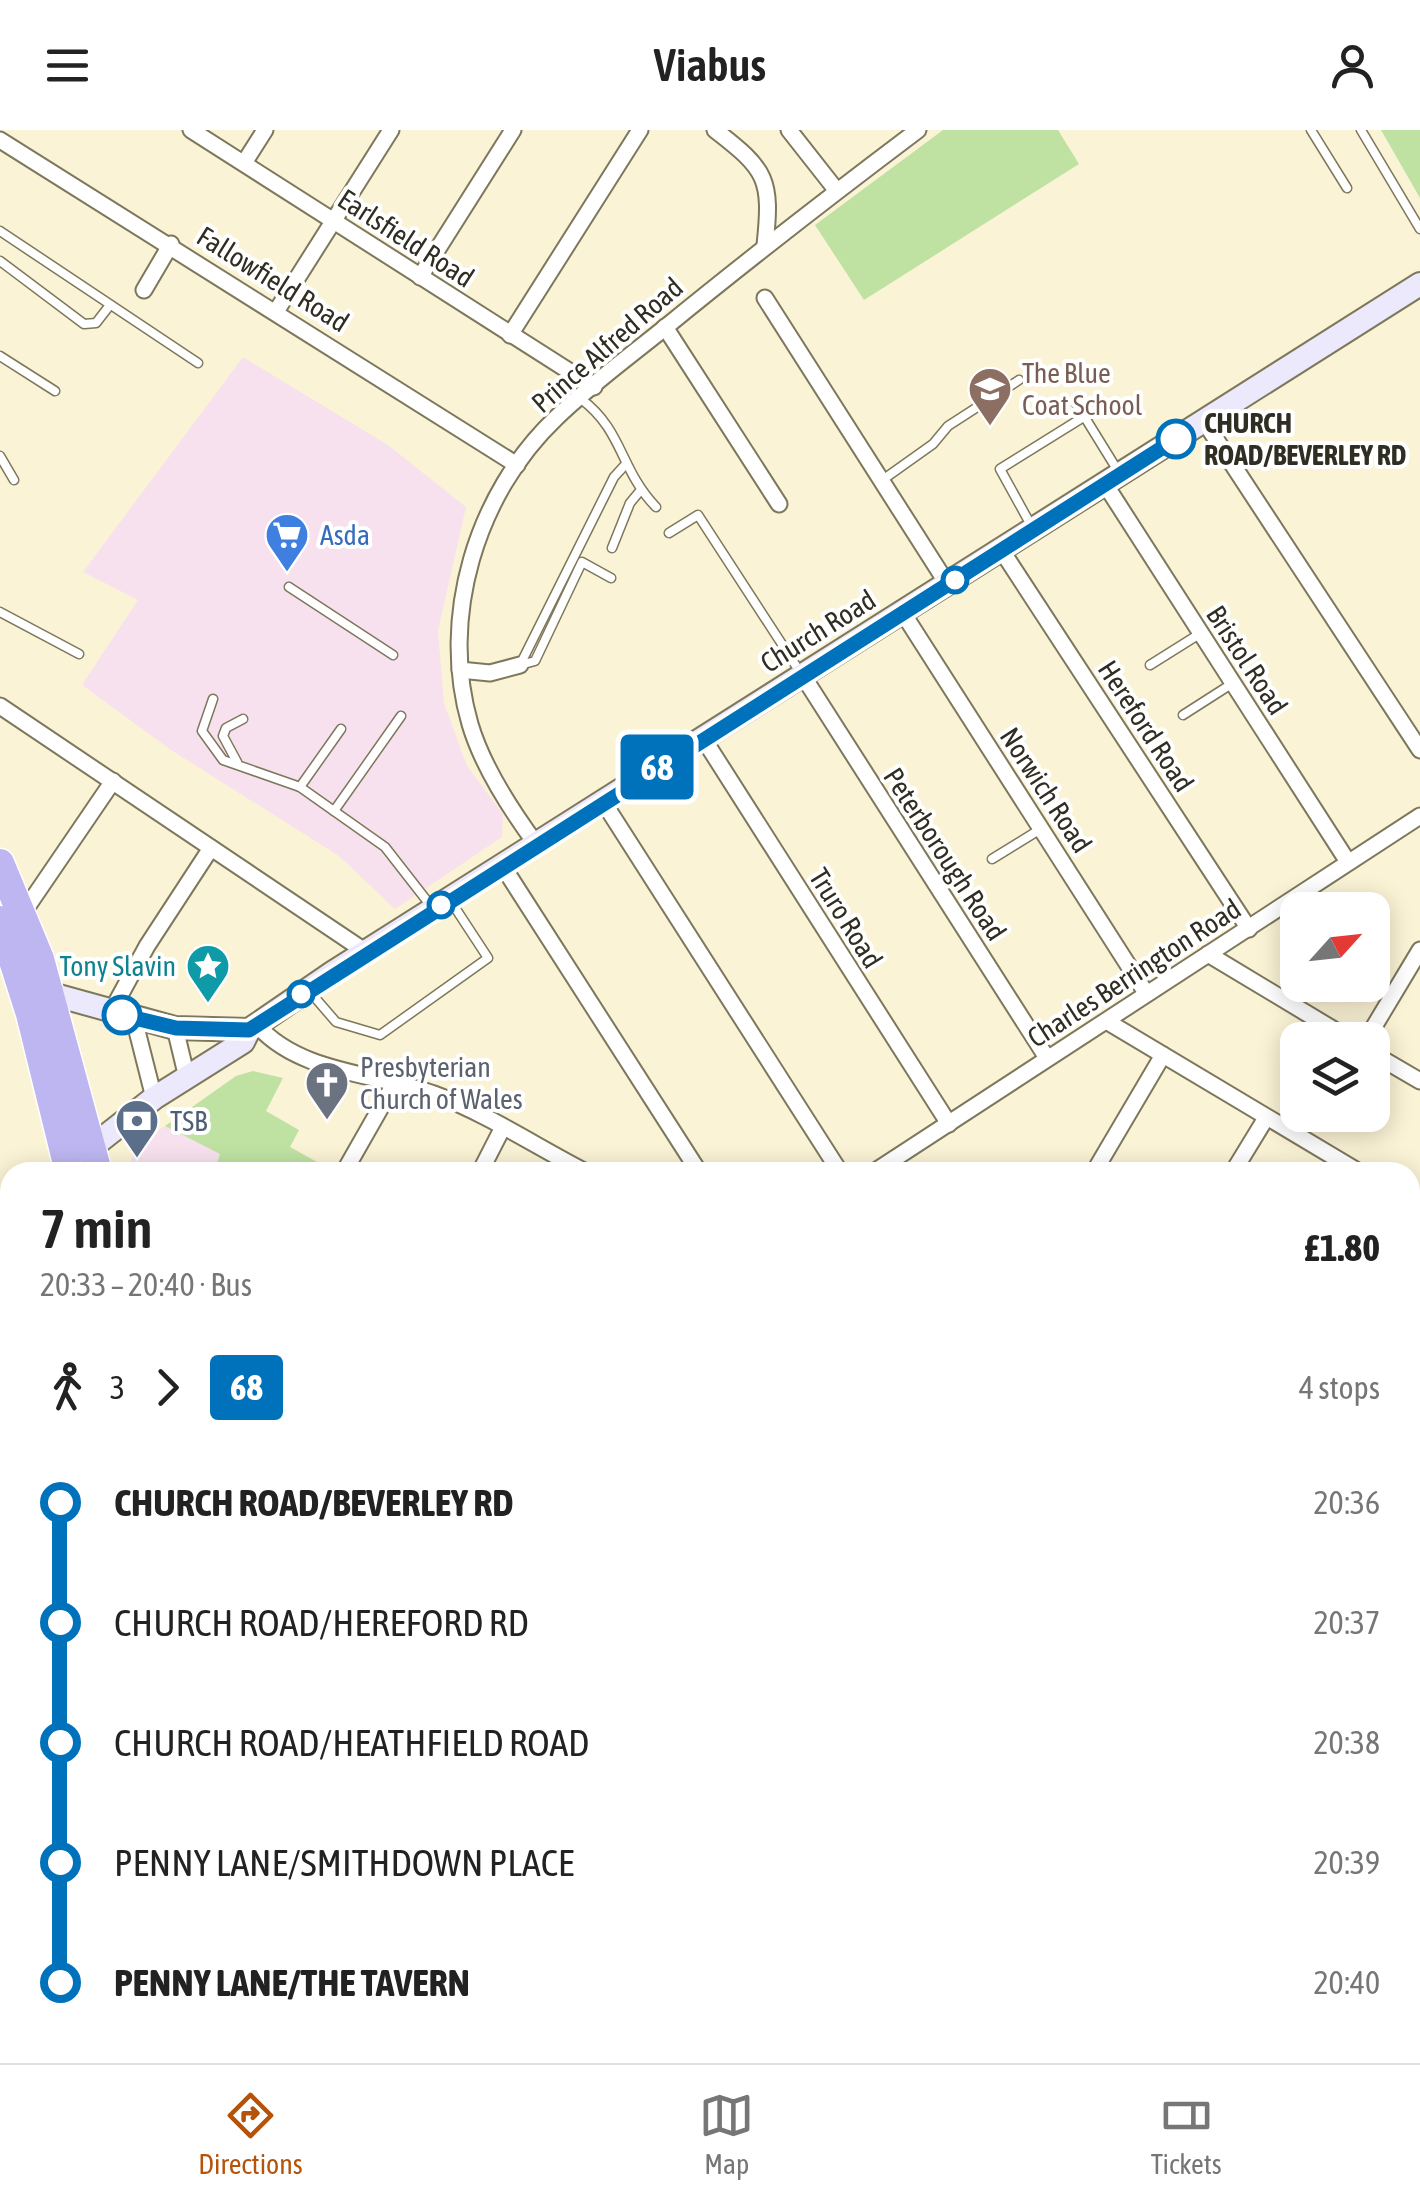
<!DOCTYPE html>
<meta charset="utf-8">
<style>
body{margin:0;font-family:"Asap Condensed",sans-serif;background:#f6f6f6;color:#222;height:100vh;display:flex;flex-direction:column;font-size:38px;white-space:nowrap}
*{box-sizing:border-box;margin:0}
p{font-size:32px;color:#767676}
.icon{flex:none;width:55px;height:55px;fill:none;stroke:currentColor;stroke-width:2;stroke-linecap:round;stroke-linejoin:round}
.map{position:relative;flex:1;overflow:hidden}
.side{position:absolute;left:0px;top:1032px;width:1420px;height:902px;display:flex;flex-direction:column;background:#fff;border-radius:30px 30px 0 0;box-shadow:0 5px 25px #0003}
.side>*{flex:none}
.badge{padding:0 20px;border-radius:8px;font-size:35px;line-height:65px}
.needle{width:65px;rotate:63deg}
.fabs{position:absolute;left:1280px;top:762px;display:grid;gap:20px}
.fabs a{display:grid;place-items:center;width:110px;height:110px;border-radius:20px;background:#fff;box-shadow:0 5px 25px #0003;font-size:50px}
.map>.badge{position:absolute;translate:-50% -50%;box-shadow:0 0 0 5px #fff}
.legs{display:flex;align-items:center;gap:15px;height:110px;padding:0 40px;font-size:32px}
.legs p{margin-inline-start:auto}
.head{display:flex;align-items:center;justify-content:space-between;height:170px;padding:0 40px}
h1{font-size:55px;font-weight:600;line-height:75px}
ul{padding:0 40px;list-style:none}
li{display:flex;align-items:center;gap:35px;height:120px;font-size:38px}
li i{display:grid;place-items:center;width:15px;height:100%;margin:0 12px;background:currentColor}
li i::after{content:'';width:25px;height:25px;margin:-12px;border:8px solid;border-radius:50%;background:#fff}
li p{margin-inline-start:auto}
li:first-child i{background:linear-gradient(#0000 50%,currentColor 0)}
li:last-child i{background:linear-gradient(currentColor 50%,#0000 0)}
header{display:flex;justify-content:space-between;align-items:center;height:130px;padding:0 40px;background:#fff;font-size:45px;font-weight:600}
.dock{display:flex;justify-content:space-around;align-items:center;height:140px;border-top:2px solid #e0e0e0;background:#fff;font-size:28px;color:#767676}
.dock a{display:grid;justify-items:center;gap:5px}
.dock .on{color:#b45309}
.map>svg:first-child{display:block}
.commercial{fill:#f8e1ee}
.green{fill:#bfe2a3}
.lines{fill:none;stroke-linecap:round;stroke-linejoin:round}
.lane-casing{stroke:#7d775c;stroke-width:11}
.street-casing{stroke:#7d775c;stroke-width:19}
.secondary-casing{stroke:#7d775c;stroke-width:26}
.primary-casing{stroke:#fff;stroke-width:29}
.highway-casing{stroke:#fff;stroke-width:31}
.lane{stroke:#fff;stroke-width:8}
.street{stroke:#fff;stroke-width:15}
.secondary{stroke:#ebe9fb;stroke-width:22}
.primary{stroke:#d7d3f7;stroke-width:25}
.highway{stroke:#bdb6f1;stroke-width:28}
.line-1-casing{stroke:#fff;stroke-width:22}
.line-1{stroke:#0072bc;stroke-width:15}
.stop-1-dot{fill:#fff;stroke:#0072bc;stroke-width:5}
.labels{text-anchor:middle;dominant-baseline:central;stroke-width:8;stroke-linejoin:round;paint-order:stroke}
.street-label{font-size:28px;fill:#302d22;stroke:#fff}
.education-label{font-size:28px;fill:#785e54;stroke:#fff;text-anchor:start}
.stop-label{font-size:28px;font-weight:bold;fill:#302d22;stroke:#fff;text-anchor:start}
.shop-label{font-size:28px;fill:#366cbe;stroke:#fff;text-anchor:start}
.culture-label{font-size:28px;fill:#0d838f;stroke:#fff;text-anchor:end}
.worship-label{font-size:28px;fill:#5b616d;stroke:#fff;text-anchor:start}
.service-label{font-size:28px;fill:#4e5e75;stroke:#fff;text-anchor:start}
</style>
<header><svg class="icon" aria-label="menu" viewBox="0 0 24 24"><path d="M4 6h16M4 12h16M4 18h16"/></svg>Viabus<svg class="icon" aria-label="person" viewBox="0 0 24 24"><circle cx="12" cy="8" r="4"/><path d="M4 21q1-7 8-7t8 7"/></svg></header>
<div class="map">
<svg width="1420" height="1933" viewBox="0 0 1420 1933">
<rect width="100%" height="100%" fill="#fbf3d5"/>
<g class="commercial">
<polygon points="243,227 388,315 466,377 438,501 444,573 467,636 503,684 502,707 395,779 339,726 171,620 82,555 138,470 83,442"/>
<polygon points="165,996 220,1024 214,1042 127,1042 137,1015"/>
</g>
<g class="green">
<polygon points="943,0 1058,0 1079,34 864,170 815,95"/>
<polygon points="1381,0 1420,0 1420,68"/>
<polygon points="253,941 283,948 266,981 299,1000 290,1017 326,1037 323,1042 214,1042 220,1024 165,996 236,946"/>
</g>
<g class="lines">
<defs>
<g id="lane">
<polyline points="1311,0 1347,58"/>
<polyline points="1361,0 1420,99"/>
<polyline points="0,101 198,233"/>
<polyline points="0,131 84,194 96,193 110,175"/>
<polyline points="0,226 55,261"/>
<path d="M 581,269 C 623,300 620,340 656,377"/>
<polyline points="1076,273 1118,341"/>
<polyline points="0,326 14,350"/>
<polyline points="881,351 933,314 948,296 1019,250"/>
<polyline points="1032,397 1000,339 1098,278"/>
<polyline points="669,403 698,385 800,542"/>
<polyline points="612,418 630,373 640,361"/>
<polyline points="289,457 393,525"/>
<polyline points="0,482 79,524"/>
<polyline points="520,535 614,347 625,335"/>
<polyline points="520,535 535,531 582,432 611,448"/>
<polyline points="1150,535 1201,503"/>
<polyline points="213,569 202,601 223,630 300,657 385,717 431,776"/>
<polyline points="1183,585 1233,553"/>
<polyline points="237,632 223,606 226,598 243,589"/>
<polyline points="300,657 341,599"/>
<polyline points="334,681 401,586"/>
<polyline points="992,729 1039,700"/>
<polyline points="311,863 336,892 380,905 488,828 450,770"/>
</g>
<g id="street">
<polyline points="191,0 594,257"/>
<path d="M 715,0 C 767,40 772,49 765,115"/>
<polyline points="789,0 837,61"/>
<polyline points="0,10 517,335"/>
<polyline points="244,33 265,0"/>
<polyline points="420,147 513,0"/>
<polyline points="144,160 171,114"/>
<polyline points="765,168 948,455"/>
<polyline points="277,180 391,0"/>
<polyline points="665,197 779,374"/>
<polyline points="510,205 640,0"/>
<polyline points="1204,291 1420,620"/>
<polyline points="1105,354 1348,732"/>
<polyline points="1002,421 1249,799"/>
<polyline points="903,483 1146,863"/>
<polyline points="460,540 490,543 520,535"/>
<polyline points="803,546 1047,928"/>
<polyline points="0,576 366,822"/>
<polyline points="703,608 949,994"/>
<polyline points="604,673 840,1042"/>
<path d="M 536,714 C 511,680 482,635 470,594 C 439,488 476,364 556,288 C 590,255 630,226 667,196 C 749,129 833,64 918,0"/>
<polyline points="502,735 699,1042"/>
<polyline points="23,783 113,651"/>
<polyline points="1208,824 1351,910"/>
<polyline points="111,882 147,816 211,718"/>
<polyline points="134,889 154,968"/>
<polyline points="1108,892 1359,1042"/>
<path d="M 257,895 C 300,944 377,943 434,964 C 486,983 537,1017 586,1042"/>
<polyline points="175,898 187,948"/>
<polyline points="1366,910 1420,820"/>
<polyline points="1372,923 1420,951"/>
<polyline points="344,1042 393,956"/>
<polyline points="480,1042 502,999"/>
<polyline points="874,1042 1420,686"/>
<polyline points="1094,1042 1163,925"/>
<polyline points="1233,1042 1266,988"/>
<polyline points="1410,1072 1420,1078"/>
<polyline points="0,1100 10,1103"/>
<polyline points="1410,1200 1420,1183"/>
<polyline points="0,1226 10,1230"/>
<polyline points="0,1339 10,1343"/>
<polyline points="1410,1445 1420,1429"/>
<polyline points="0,1453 10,1456"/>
<polyline points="1410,1506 1420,1512"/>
<polyline points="0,1566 10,1570"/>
<polyline points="1410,1770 1420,1776"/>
<polyline points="111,1925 125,1933"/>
<polyline points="1025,1925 1040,1933"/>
<polyline points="1315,1925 1316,1933"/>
<polyline points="692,1933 695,1925"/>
</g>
<g id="secondary">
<polyline points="48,863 175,898 249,900"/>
<polyline points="78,1021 92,1017 154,968 243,912 249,900 332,843 1420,154"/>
<polyline points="16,1933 19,1925"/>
<polyline points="45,1933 48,1925"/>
</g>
<polyline id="primary" points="0,1732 10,1738"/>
<g id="highway">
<polyline points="0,733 40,829 98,1042"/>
<polyline points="0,790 30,884 69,1042"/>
<polyline points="284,1925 287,1933"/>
<polyline points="447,1925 463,1933"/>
<polyline points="503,1925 519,1933"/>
<polyline points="330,1933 332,1925"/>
</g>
</defs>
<use href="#lane" class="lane-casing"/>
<use href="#street" class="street-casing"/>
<use href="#secondary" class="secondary-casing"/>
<use href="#primary" class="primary-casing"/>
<use href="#highway" class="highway-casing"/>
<use href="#lane" class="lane"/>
<use href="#street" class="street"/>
<use href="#secondary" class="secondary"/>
<use href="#primary" class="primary"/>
<use href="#highway" class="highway"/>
</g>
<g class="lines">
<defs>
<polyline id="line-1" points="122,885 176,898 249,900 1176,309"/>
</defs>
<use href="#line-1" class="line-1-casing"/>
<use href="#line-1" class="line-1"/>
</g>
<defs>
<symbol id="school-pin" viewBox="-11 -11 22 30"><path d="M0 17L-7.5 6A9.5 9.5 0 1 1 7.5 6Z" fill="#8d6e63" stroke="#fff"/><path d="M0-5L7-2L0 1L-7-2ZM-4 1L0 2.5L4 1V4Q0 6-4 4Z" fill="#fff"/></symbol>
<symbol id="supermarket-pin" viewBox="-11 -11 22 30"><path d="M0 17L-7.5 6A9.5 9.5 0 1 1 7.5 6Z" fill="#3f7fe0" stroke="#fff"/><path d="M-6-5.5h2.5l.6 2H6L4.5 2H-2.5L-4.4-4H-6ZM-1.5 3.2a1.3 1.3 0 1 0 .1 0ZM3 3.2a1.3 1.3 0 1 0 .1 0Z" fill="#fff"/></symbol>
<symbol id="sight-pin" viewBox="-11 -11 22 30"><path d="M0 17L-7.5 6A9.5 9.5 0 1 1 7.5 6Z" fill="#0f9aa8" stroke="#fff"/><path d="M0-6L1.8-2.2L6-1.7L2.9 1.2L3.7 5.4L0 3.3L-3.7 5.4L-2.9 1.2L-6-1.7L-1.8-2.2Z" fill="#fff"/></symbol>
<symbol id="church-pin" viewBox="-11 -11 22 30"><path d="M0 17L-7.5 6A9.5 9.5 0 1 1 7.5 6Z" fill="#6b7280" stroke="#fff"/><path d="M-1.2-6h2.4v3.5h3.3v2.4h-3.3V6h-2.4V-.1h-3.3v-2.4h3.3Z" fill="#fff"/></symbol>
<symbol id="bank-pin" viewBox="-11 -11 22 30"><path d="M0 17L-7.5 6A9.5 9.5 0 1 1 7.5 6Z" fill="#5c6f8a" stroke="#fff"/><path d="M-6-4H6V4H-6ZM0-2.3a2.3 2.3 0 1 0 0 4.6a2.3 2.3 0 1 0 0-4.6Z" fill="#fff"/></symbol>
</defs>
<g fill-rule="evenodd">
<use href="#school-pin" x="965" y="234" width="50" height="68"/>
<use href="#supermarket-pin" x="262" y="380" width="50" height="68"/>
<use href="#sight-pin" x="183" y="811" width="50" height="68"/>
<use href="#church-pin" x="302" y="928" width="50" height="68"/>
<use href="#bank-pin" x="112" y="966" width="50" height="68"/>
</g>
<g class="stop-1-dot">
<circle cx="1176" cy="309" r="18"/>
<circle cx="955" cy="450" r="12"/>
<circle cx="441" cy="775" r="12"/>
<circle cx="301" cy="864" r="12"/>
<circle cx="122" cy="885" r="18"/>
</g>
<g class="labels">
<g class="street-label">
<text transform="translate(406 108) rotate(33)">Earlsfield Road</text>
<text transform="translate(273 149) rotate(32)">Fallowfield Road</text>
<text transform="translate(607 215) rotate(-41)">Prince Alfred Road</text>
<text transform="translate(818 501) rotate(-32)">Church Road</text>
<text transform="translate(1247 530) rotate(57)">Bristol Road</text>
<text transform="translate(1146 596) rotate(57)">Hereford Road</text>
<text transform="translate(1046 660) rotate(57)">Norwich Road</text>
<text transform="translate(945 724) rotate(57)">Peterborough Road</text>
<text transform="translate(846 788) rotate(58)">Truro Road</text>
<text transform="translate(1134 843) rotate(-33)">Charles Berrington Road</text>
</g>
<g class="education-label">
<text x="1022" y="243">The Blue<tspan x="1022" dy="32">Coat School</tspan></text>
</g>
<g class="stop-label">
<text x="1204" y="293">CHURCH<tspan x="1204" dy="32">ROAD/BEVERLEY RD</tspan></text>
</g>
<g class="shop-label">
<text x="320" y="405">Asda</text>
</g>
<g class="culture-label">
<text x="176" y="836">Tony Slavin</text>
</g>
<g class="worship-label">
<text x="360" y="937">Presbyterian<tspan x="360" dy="32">Church of Wales</tspan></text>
</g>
<g class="service-label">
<text x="170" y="991">TSB</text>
</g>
</g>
</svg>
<div class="fabs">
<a><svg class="needle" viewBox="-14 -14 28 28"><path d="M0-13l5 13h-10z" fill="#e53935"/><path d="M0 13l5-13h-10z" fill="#767676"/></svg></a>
<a><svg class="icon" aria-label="layers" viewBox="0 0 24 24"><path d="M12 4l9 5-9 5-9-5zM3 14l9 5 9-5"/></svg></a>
</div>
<b class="badge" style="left:657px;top:637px;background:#0072bc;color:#fff">68</b>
<section class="side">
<div class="head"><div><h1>7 min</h1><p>20:33 – 20:40 · Bus</p></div><b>£1.80</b></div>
<div class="legs"><svg class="icon" aria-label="walk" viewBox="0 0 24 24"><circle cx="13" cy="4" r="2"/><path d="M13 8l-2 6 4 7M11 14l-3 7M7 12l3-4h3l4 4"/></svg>3<svg class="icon" aria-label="forward" viewBox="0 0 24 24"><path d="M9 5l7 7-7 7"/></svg><b class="badge" style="background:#0072bc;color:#fff">68</b><p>4 stops</p></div>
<ul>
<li><i style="color:#0072bc"></i><b>CHURCH ROAD/BEVERLEY RD</b><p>20:36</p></li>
<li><i style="color:#0072bc"></i><span>CHURCH ROAD/HEREFORD RD</span><p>20:37</p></li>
<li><i style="color:#0072bc"></i><span>CHURCH ROAD/HEATHFIELD ROAD</span><p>20:38</p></li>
<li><i style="color:#0072bc"></i><span>PENNY LANE/SMITHDOWN PLACE</span><p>20:39</p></li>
<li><i style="color:#0072bc"></i><b>PENNY LANE/THE TAVERN</b><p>20:40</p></li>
</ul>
</section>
</div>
<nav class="dock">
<a class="on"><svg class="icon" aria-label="directions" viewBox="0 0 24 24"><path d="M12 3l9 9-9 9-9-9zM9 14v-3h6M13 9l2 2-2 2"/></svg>Directions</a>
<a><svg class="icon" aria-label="map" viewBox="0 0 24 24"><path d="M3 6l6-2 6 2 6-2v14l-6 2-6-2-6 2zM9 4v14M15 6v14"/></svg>Map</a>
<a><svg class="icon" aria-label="tickets" viewBox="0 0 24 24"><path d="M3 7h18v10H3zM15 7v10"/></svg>Tickets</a>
</nav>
